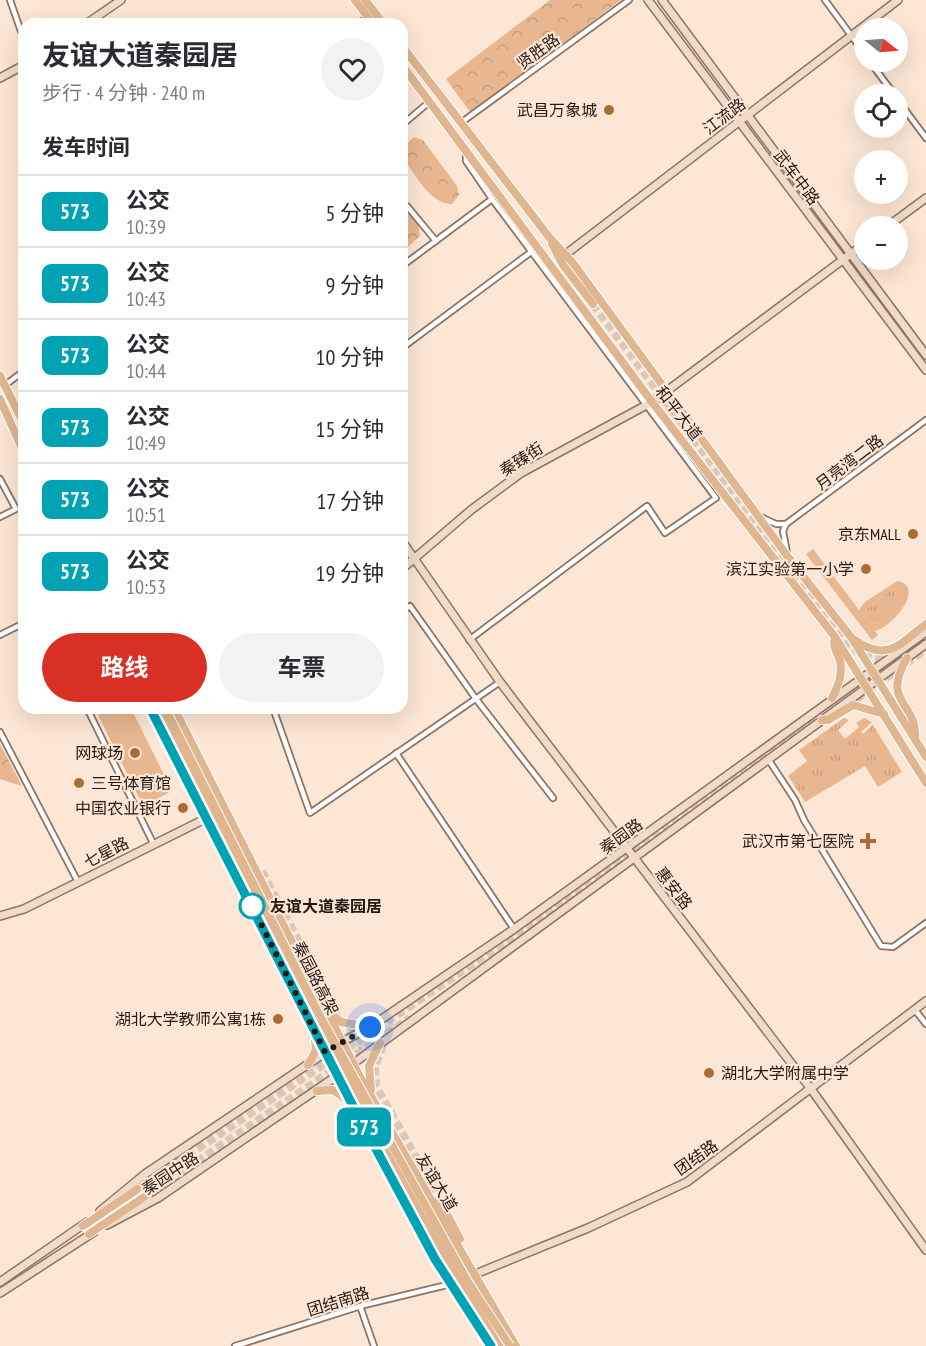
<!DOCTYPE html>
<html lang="zh">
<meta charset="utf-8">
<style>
body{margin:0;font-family:"PT Sans Narrow","Noto Sans SC",sans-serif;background:#f2f2f3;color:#2b2b33;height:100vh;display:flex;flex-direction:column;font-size:22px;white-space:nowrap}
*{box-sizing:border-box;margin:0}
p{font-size:20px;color:#7c7c81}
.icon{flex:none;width:33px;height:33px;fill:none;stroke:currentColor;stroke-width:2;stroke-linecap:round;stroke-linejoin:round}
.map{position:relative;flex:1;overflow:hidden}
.sheet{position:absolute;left:18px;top:18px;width:390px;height:696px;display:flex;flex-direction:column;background:#fff;border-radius:18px;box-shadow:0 6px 24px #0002}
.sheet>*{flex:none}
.badge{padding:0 12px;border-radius:9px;font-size:21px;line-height:39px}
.needle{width:39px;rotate:107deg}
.buttons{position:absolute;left:854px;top:18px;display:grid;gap:12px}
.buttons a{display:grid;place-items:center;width:54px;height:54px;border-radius:50%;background:#fff;box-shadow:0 6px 24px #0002;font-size:30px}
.you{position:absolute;width:30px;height:30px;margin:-15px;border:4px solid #fff;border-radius:50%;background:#1a73e8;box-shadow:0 0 0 9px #1a73e833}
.map>.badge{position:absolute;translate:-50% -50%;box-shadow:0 0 0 3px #fff}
h2{padding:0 24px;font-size:22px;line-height:54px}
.round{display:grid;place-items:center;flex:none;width:63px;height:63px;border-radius:32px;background:#f2f2f3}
.summary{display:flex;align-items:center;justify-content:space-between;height:102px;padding:0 24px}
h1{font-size:28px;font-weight:700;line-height:45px}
.primary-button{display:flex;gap:12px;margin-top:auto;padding:12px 24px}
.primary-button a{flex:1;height:69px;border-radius:36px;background:#d93025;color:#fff;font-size:24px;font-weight:700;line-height:69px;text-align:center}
.primary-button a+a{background:#f2f2f3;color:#2b2b33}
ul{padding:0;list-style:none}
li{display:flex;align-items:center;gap:18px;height:72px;padding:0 24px;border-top:2px solid #e1e1e2}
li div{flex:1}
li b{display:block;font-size:22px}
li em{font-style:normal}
li .badge{min-width:66px;font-weight:700;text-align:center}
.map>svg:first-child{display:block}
.grass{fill:url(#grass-tufts)}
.forest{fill:url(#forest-crowns)}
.pitch{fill:#e8b790;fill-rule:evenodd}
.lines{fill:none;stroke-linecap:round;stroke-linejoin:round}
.primary-tunnel{stroke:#dbc7b8;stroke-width:8;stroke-dasharray:8 4;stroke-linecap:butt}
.street-casing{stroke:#8c7461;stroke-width:8}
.secondary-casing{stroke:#8c7461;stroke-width:10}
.primary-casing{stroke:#fff;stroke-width:10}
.street{stroke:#fff;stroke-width:4.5}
.secondary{stroke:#f0dbc8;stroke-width:7}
.primary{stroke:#e0b691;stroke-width:8}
.primary-bridge-casing{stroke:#fff;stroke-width:10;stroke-linecap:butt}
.primary-bridge{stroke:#e0b691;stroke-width:8}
.line-casing{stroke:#fff;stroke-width:14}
.line{stroke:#00a3b4;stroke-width:9}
.walk{stroke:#231a12;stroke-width:6;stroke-dasharray:0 10.8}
.poi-dot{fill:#ac6d33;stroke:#fce6d5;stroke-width:2}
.stop-dot{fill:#fff;stroke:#00a3b4;stroke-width:3}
.labels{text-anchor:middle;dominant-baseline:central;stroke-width:4.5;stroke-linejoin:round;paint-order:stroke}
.street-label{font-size:16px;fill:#231a12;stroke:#fce6d5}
.poi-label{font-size:16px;fill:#231a12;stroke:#fce6d5;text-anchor:end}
.stop-label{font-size:16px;font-weight:bold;fill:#231a12;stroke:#fce6d5;text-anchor:start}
</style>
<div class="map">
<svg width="926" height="1346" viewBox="0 0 926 1346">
<defs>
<pattern id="grass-tufts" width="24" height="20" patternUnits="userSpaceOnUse" patternTransform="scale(1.5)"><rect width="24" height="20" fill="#e8b790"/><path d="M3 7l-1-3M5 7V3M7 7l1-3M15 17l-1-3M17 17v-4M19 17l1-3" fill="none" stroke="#c79d7b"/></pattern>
<pattern id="forest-crowns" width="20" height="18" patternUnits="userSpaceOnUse" patternTransform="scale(1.5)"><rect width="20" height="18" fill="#e8b790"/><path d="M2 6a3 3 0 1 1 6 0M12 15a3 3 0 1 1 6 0" fill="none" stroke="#c79d7b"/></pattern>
</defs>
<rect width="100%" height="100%" fill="#fce6d5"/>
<g class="grass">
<polygon points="900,588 908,595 906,603 878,624 868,622 865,617 867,609 892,589"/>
<polygon points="844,718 849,720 838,730 845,739 859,727 856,723 864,718 872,722 861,732 863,734 873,725 902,772 878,787 865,766 805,802 788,776 807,761 799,750"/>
</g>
<g class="forest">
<polygon points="550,0 621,0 470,112 446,79"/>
<path d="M 414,137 L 423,140 L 457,186 L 459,195 L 452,204 C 429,204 415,173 402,157 L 404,146 Z"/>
<polygon points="406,212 418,224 420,236 402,252 402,215"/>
<polygon points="0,744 22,786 0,779"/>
</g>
<g class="pitch">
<path d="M 813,549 L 859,610 L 865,602 L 897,581 C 926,585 894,627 875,631 L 878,635 L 872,640 L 806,554 ZM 900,588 L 907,595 L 906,603 L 878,624 L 868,622 L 865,617 L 867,609 L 892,589 Z"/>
<polygon points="113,708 131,708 172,791 143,806 98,715"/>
</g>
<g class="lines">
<g class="primary-tunnel">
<path d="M 593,304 L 843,639 C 863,660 889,665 914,650"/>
<polyline points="847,706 926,649"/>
<polyline points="262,871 338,1017 349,1027 365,1031"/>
<polyline points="383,1045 375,1067 376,1086 439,1199"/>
<polyline points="138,1189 476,962 818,719"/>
<polyline points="147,1195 410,1018"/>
</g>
<defs>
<g id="street">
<polyline points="10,0 24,40"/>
<polyline points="825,0 864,53"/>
<polyline points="358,24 369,16"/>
<polyline points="870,62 894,94"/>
<polyline points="897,99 926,138"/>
<polyline points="462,122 629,0"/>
<polyline points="402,125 428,103"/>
<polyline points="466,151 466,161 492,199 716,498 665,533 647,506 469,640"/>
<polyline points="402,209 407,206 436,241"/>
<polyline points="402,266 492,199"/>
<polyline points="402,348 531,252"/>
<polyline points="5,385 24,371"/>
<polyline points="0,479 16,509 0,517"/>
<polyline points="761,517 776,524 786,524 926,420"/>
<polyline points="786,524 783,531 787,553"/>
<polyline points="402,611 410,606 476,699 553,798"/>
<polyline points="0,635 24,623"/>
<polyline points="87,708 153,843"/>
<polyline points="273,708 310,813 500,682"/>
<polyline points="0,732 78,882"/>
<polyline points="396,753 514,929"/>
<polyline points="768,759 795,800 804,820 881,946 893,947 926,923"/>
<polyline points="915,1010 926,1024"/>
<polyline points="360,1306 374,1346"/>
<polyline points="235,1346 364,1305 451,1284"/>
</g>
<g id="secondary">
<polyline points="648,0 926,370"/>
<polyline points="662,0 926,355"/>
<polyline points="86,24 121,0"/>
<polyline points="0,78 24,65"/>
<polyline points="888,226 926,198"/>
<polyline points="566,254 898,0"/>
<polyline points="402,541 500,682 811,1089 926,1250"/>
<polyline points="402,569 471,510 521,473 652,402 864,244"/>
<polyline points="0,916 24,909 209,817"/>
<polyline points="338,1044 370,1027 514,929 926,632"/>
<polyline points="350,1066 926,644"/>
<polyline points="100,1211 145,1174 329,1050"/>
<polyline points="107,1225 158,1198 341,1073"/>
<polyline points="0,1282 87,1222"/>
<polyline points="451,1284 588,1228 687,1182 926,1001"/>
<polyline points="0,1293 94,1232"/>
</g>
<g id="primary">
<polyline points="355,0 373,24"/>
<polyline points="365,0 384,24"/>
<polyline points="402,46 549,237 573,263 788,557 851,637 926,757"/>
<polyline points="402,65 652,402 835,637 926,783"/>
<polyline points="552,244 563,265 593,304"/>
<polyline points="0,376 24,424"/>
<polyline points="0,399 24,453"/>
<path d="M 855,640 C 887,663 900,644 926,624"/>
<path d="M 907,658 C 880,704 918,701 915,739"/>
<path d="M 832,698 C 838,686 843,675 840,661 C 837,651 832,647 835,637"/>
<polyline points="150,708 354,1108 435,1259 491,1346"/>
<polyline points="174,708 361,1079 516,1346"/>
<polyline points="822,720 828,720 853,705 884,714"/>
<polyline points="328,1011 341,1022 370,1027"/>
<polyline points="308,1065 316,1050 315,1039"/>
<polyline points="371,1090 369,1066 380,1043"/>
<polyline points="317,1091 333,1090 347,1100"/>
<polyline points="439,1199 460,1239"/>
<polyline points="83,1226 138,1189"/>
<polyline points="89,1234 147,1195"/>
</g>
</defs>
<use href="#street" class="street-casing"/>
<use href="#secondary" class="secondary-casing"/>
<use href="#primary" class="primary-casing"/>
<use href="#street" class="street"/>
<use href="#secondary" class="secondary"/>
<use href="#primary" class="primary"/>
<defs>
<g id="primary-bridge">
<path d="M 157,708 C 265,924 372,1140 499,1346"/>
<polyline points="165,708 320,1016 468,1282 510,1346"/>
</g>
</defs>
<use href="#primary-bridge" class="primary-bridge-casing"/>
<use href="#primary-bridge" class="primary-bridge"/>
</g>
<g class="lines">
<defs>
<polyline id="line" points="150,708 354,1108 435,1259 491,1346"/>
</defs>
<use href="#line" class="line-casing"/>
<use href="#line" class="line"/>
<polyline class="walk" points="252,906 325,1052 370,1027"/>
</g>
<g class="poi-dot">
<circle cx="609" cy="110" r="6"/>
<circle cx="913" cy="534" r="6"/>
<circle cx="866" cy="569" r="6"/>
<circle cx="135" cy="753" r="6"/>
<circle cx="79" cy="783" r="6"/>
<circle cx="183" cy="808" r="6"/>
<path d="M865 832h6v6h6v6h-6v6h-6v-6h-6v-6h6z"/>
<circle cx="278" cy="1019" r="6"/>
<circle cx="709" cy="1073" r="6"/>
</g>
<circle class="stop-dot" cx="252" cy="906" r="12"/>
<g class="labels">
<g class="street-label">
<text transform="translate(538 51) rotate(-36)">贤胜路</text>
<text transform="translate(724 116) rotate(-37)">江流路</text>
<text transform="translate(797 177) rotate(53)">武车中路</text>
<text transform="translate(679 413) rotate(52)">和平大道</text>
<text transform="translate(521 459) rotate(-33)">秦臻街</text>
<text transform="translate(849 462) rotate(-37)">月亮湾二路</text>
<text transform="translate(621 836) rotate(-36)">秦园路</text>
<text transform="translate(106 852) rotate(-27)">七星路</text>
<text transform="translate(674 888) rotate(52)">惠安路</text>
<text transform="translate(316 978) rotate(63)">秦园路高架</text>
<text transform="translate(696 1157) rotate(-35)">团结路</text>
<text transform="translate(170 1173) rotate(-33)">秦园中路</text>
<text transform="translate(437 1182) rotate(59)">友谊大道</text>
<text transform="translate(338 1301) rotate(-17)">团结南路</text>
</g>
<g class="poi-label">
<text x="597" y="110">武昌万象城</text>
<text x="901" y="534">京东MALL</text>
<text x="854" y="569">滨江实验第一小学</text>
<text x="123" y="753">网球场</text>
<text x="91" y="783" text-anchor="start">三号体育馆</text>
<text x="171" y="808">中国农业银行</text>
<text x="854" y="841">武汉市第七医院</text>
<text x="266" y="1019">湖北大学教师公寓1栋</text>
<text x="721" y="1073" text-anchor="start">湖北大学附属中学</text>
</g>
<g class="stop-label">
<text x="270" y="906">友谊大道秦园居</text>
</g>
</g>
</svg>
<div class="buttons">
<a><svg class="needle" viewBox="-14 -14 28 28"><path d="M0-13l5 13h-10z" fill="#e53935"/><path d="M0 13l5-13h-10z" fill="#7c7c81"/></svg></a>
<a><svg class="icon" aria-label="locate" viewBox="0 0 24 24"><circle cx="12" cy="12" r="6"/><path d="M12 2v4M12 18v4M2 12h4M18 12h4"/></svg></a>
<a>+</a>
<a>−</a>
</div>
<div class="you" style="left:370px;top:1027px"></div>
<b class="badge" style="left:364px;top:1127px;background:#00a3b4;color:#fff">573</b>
<section class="sheet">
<div class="summary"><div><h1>友谊大道秦园居</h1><p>步行 · 4 分钟 · 240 m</p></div><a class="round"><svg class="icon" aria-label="heart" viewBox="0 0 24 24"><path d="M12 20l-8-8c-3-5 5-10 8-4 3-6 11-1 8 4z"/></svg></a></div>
<h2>发车时间</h2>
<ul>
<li><span class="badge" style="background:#00a3b4;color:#fff">573</span><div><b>公交</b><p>10:39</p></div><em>5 分钟</em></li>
<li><span class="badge" style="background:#00a3b4;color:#fff">573</span><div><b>公交</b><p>10:43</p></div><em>9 分钟</em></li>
<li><span class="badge" style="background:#00a3b4;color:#fff">573</span><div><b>公交</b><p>10:44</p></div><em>10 分钟</em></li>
<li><span class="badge" style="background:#00a3b4;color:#fff">573</span><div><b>公交</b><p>10:49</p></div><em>15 分钟</em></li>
<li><span class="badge" style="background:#00a3b4;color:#fff">573</span><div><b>公交</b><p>10:51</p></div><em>17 分钟</em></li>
<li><span class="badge" style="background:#00a3b4;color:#fff">573</span><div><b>公交</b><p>10:53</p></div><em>19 分钟</em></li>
</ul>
<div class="primary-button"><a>路线</a><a>车票</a></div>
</section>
</div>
